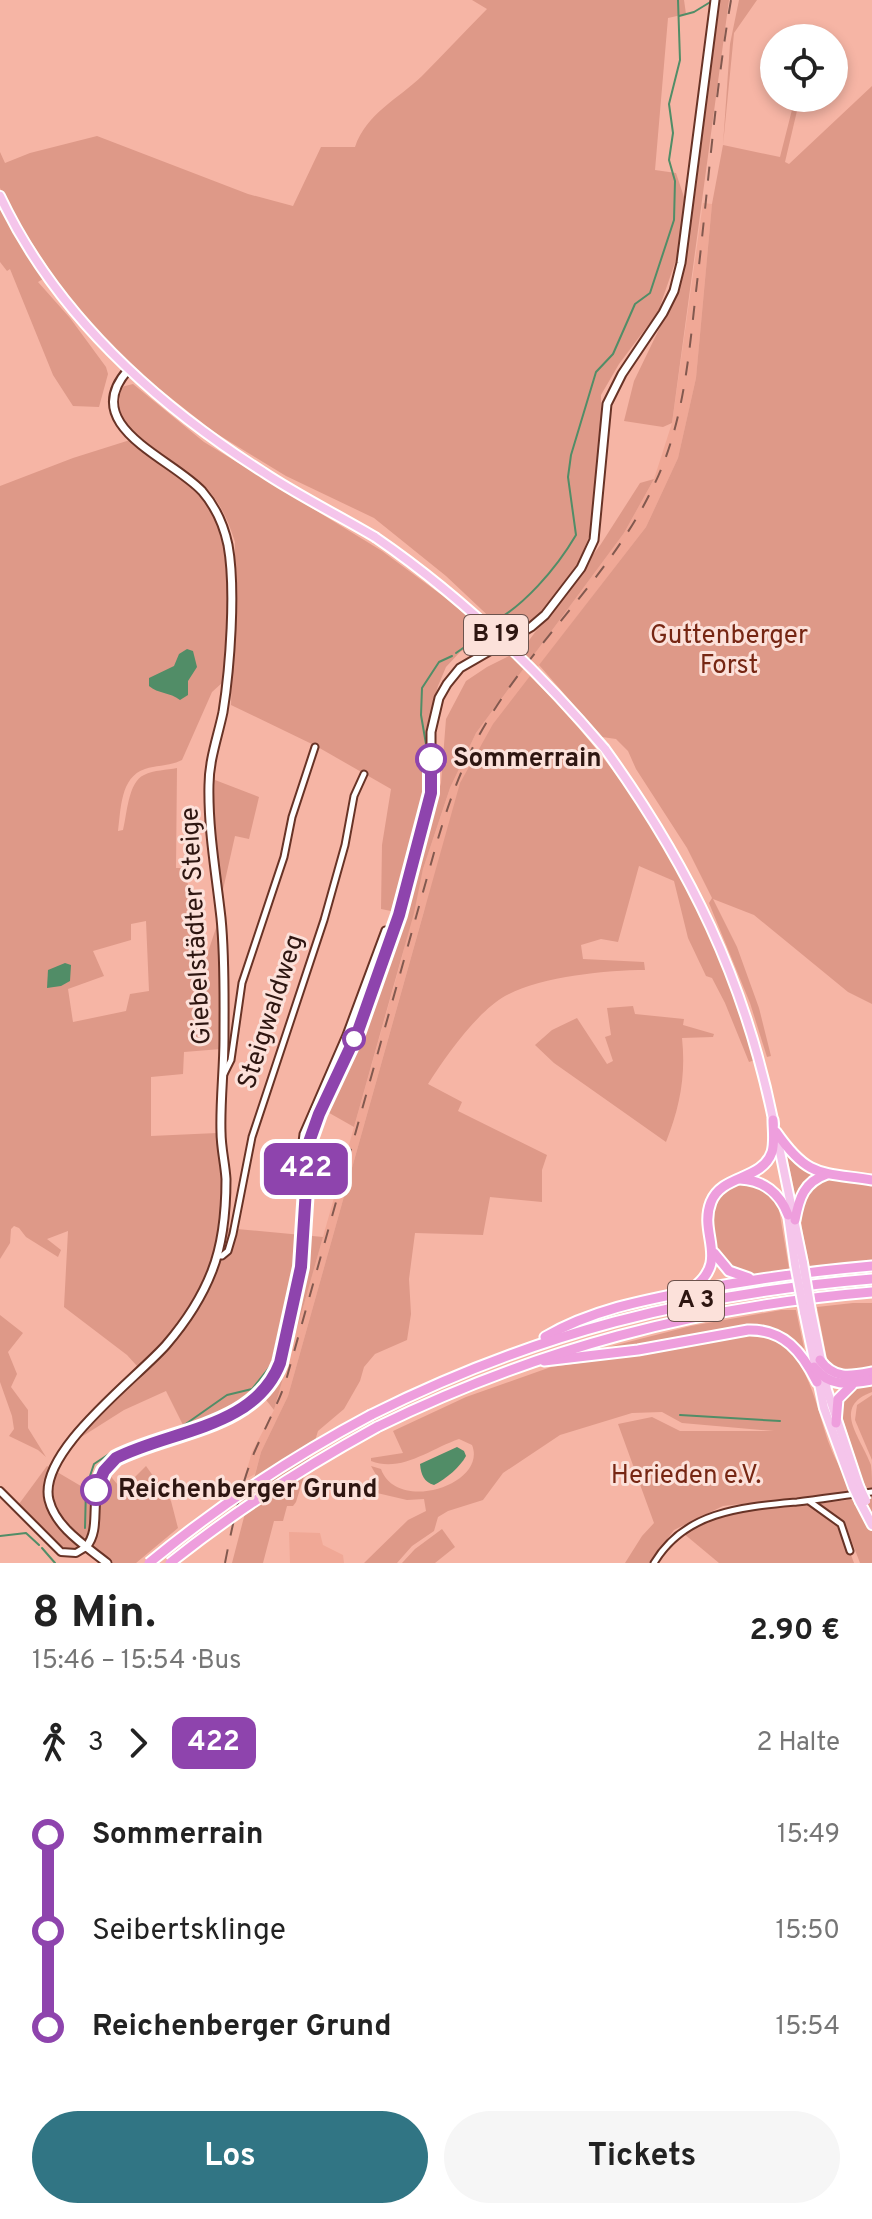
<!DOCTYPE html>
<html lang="de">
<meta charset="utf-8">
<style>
body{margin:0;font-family:Overpass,sans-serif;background:#f6f6f6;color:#222;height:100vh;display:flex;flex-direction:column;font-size:30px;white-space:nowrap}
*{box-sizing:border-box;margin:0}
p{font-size:26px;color:#767676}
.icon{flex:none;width:44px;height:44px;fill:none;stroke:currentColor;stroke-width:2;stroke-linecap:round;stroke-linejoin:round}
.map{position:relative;height:1563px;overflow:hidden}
.details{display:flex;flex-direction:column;background:#fff;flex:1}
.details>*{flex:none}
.badge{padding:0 16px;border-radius:12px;font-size:28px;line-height:52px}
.buttons{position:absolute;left:760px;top:24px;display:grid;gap:16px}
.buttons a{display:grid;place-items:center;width:88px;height:88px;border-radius:50%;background:#fff;box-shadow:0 4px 12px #0003;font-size:40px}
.map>.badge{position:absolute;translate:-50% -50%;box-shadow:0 0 0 4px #fff}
.legs{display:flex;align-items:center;gap:12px;height:88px;padding:0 32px;font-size:26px}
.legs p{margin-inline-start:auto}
.headline{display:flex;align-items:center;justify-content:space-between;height:136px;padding:0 32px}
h1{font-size:44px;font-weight:700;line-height:60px}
.button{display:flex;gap:16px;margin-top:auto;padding:16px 32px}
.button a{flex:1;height:92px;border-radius:48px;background:#317584;color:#fff;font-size:32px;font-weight:700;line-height:92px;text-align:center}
.button a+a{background:#f6f6f6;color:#222}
ul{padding:0 32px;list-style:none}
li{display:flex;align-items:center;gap:28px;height:96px;font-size:30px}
li i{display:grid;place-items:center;width:12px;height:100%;margin:0 10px;background:currentColor}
li i::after{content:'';width:20px;height:20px;margin:-10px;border:6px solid;border-radius:50%;background:#fff}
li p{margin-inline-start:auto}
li:first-child i{background:linear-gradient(#0000 50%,currentColor 0)}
li:last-child i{background:linear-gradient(currentColor 50%,#0000 0)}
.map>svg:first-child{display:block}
.built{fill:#f0a896}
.green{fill:#de9988;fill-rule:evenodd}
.water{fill:#518d67}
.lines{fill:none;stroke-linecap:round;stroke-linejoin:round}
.stream{stroke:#518d67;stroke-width:2}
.minor-casing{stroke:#683326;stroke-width:9}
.tertiary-casing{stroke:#683326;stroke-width:10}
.secondary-casing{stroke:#683326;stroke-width:11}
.primary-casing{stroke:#fff;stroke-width:12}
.motorway-casing{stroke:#fff;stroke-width:13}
.minor{stroke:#fff;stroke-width:5}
.tertiary{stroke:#fff;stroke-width:6}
.secondary{stroke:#fff;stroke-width:7}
.primary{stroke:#f5c5eb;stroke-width:8}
.motorway{stroke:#ee9edd;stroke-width:9}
.rail{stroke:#82594f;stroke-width:2;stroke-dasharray:14 14;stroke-linecap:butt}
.primary-bridge-casing{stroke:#fff;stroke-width:12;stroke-linecap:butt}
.motorway-bridge-casing{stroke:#fff;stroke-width:13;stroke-linecap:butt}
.primary-bridge{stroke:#f5c5eb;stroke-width:8}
.motorway-bridge{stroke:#ee9edd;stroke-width:9}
.line-1-casing{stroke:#fff;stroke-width:18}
.line-1{stroke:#8e44ad;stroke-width:12}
.stop-1-dot{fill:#fff;stroke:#8e44ad;stroke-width:4}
.labels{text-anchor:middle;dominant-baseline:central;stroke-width:6;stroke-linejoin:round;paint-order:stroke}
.shield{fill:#fce1da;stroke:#6c534d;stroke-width:2}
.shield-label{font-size:24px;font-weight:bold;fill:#2e1611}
.park-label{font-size:26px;fill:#762613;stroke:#fce1da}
.stop-label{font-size:26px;font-weight:bold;fill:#2e1611;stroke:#fce1da;text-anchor:start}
.street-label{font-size:26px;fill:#2e1611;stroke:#fce1da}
</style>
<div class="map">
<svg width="872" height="1563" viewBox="0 0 872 1563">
<rect width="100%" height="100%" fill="#f6b5a5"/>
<g class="built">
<polygon points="703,203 712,204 696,378 678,458 646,527 494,724 424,911 288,1396 261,1452 255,1474 244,1480 252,1452 274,1410 401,961 423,869 450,788 476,733 624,533 654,479 672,423"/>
<polygon points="289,1532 320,1533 323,1545 343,1555 344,1563 290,1563"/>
</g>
<g class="green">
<path d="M 472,0 L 684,0 L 686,14 L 668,18 L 655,170 L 676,173 L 685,200 L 694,202 L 720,0 L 729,0 L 672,423 L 663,427 L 624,421 L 634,381 L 676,294 L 684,258 L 677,257 L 658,312 L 619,364 L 601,395 L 601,437 L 592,529 L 576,569 L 538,618 L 507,638 L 499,626 L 446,576 L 374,518 L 286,476 L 214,432 L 120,358 L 76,310 L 15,217 L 0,188 L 0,152 L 5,163 L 30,153 L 97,136 L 248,194 L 293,206 L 321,147 L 355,147 C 366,114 398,99 422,76 C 444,54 465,31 487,9 Z"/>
<polygon points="739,0 757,0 734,33 723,145 780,157 795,98 800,98 785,162 789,164 872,86 872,1004 848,992 754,915 713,899 737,947 759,1008 771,1056 767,1057 750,1003 709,903 712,898 687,848 636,769 628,751 616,739 602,737 539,665 646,527 678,458 696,378 712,204 723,145 730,44"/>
<polygon points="0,209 43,279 38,282 70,318 106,367 108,374 99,407 73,406 53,375 10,269 7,271 0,262"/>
<path d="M 133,384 L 204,442 L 382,551 L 447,599 L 487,633 L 477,642 L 460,652 L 446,667 L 438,686 L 426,730 L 421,807 L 391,911 L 381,909 L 382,845 L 391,789 L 316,746 L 231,705 L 235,542 C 229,523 221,503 206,488 C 182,465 122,440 116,407 C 115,401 116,394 117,388 Z"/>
<path d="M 130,440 C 154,457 185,473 203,497 C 241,548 225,623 223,682 L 212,692 L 182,760 C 170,766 157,765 145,769 C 120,777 121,810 118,831 L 123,830 C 127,815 128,782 144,775 C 154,770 167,770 177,768 L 176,868 L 182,868 L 202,922 L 199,963 L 205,961 L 218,922 L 221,1049 L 184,1052 L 183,1074 L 151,1077 L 151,1136 L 217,1133 C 219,1155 223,1179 222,1201 C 217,1271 188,1319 138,1367 L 127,1355 L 64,1307 L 68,1231 L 47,1239 L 61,1250 L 58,1257 L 26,1237 L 19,1228 L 14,1226 L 11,1229 L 10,1243 L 0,1259 L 0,486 L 73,458 ZM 146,921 L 149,991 L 130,994 L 126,1011 L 73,1022 L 68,989 L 104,976 L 93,951 L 131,940 L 131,924 Z"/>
<polygon points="654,479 624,533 476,733 450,788 423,869 414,913 354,1127 324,1110 403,912 441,783 446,719 466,681 487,667 525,648 530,639 601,544 640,483"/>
<path d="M 530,676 C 611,756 676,851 720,956 C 735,990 744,1026 755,1060 L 749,1062 L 725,1003 L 712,978 L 706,976 L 688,938 L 674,881 L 639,866 L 618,942 L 601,939 L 581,945 L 583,959 L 644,962 L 645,970 C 606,970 539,977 505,996 C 477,1012 445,1057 428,1084 L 462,1102 L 458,1111 L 547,1155 L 542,1170 L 542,1202 L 490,1197 L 483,1235 L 415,1233 L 409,1279 L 411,1314 L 407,1340 L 375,1354 L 364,1367 L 360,1381 L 344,1409 L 318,1431 L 296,1502 L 293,1506 L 287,1506 L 283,1521 L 274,1521 L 263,1563 L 232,1563 L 261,1452 L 288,1396 L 460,783 L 493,724 Z"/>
<polygon points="215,780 259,797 249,839 235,836 222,894 213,823"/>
<path d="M 633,1006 L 635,1014 L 684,1019 L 683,1025 L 714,1034 L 713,1037 L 682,1038 C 686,1075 680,1107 666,1142 L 554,1063 L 535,1045 L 552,1030 L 577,1018 L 607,1064 L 613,1061 L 605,1037 L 611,1035 L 607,1008 Z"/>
<polygon points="787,1156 804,1168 822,1174 796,1199"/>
<path d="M 827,1178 L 872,1183 L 872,1261 L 810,1267 C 804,1232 787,1197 827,1178 Z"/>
<path d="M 739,1183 L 760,1185 L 778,1203 L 789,1269 C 772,1271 746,1279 732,1269 C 715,1257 707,1222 715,1204 C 719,1193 729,1188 739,1183 Z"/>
<polygon points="226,1228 323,1237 274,1410 259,1391 219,1417 186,1431 166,1391 124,1410 75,1441 182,1332 214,1275"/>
<polygon points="853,1303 872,1303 872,1368 850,1373 839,1372 827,1359 817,1307"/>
<path d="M 781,1310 L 796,1310 L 804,1348 L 802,1349 C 786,1332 770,1326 748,1326 L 581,1354 L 691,1326 Z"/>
<polygon points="0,1315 23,1333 8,1352 17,1374 11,1387 28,1410 28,1428 46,1457 38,1450 9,1436 14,1429 12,1416 0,1382"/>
<path d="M 762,1334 C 809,1349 815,1405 830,1446 C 836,1462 845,1476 852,1492 L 723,1506 L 674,1530 L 649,1563 L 625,1563 L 642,1536 L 654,1523 L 618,1424 L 652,1417 L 680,1431 L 774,1431 L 682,1423 L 662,1412 L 632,1413 L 560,1435 L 503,1473 L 483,1500 L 448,1511 L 438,1517 L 434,1531 L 412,1546 L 397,1563 L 364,1563 L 408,1520 L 426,1511 L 424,1499 L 407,1500 L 377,1493 L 379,1489 L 376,1486 L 379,1480 L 371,1466 L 381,1469 C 397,1514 488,1484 472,1445 L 459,1439 C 430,1449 401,1473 371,1461 L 371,1458 L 403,1453 L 393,1431 L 466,1397 L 551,1367 L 623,1357 L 738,1335 Z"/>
<path d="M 872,1383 L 872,1392 C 831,1407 861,1437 871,1465 C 872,1473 872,1482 872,1490 L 866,1490 L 840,1410 C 845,1389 853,1388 872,1383 Z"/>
<polygon points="872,1395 872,1460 855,1420 857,1405"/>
<polygon points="47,1466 91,1492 98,1493 108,1473 122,1490 146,1466 171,1501 178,1528 136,1563 113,1563 84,1537 75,1550 62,1549 19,1504"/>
<polygon points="872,1497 872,1563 860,1563 845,1524 815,1504"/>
<polygon points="805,1503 840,1525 854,1563 719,1563 683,1533 723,1514"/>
<polygon points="442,1529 455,1547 435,1563 402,1563 415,1549"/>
</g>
<g class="water">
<path d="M 187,649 L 193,651 L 197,667 L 188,681 L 188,695 L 180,700 C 170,692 158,694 149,686 L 149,678 L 174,666 L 179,654 Z"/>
<polygon points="65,963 71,965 70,981 61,986 47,988 48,970"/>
<path d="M 457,1447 L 464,1451 L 466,1456 C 460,1467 446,1479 434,1485 C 424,1482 421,1475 420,1464 Z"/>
</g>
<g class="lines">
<g class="stream">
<polyline points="679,16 694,12 712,1"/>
<path d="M 490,624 C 523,607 556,569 576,535 L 568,477 L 571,455 L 596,372 L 613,354 L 635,304 L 650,293 L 674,220 L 675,181 L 669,160 L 673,133 L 669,104 L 680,60 L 678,0"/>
<polyline points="476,639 497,640"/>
<polyline points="456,653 476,639 485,628"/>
<polyline points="317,1110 340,1060 389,934 423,807 427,766 426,744 421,715 422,688 439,662 452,656"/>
<polyline points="307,1136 315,1116"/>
<polyline points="300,1188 306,1143"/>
<polyline points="680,1415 780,1421"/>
<polyline points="85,1528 86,1488 94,1464 109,1454 180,1428 227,1395 252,1389 272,1364 296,1258 300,1194"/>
<polyline points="0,1536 26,1533 39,1545"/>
<polyline points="42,1548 55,1563"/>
</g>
<defs>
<g id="minor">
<polyline points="224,1074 231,1060 242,983 284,857 292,817 315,747"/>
<polyline points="304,1191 296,1191 303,1134 346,1035 385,930"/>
<polyline points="217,1256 222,1256 228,1251 233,1234 252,1137 324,920 345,845 354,796 364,774"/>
<polyline points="809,1501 841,1524 850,1551"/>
<path d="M 654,1563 C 685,1511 742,1507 797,1502 C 822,1499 847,1495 872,1492"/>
</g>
<polyline id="tertiary" points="0,1491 61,1552 76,1553 86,1547"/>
<g id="secondary">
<path d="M 86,1547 C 105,1525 83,1488 112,1461 C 122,1452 138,1448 151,1444 C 196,1429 245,1417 274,1378 L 301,1267 L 309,1142 L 319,1114 L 363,1019 L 399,915 L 431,793 L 431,732 L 439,698 L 447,684 L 460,668 L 531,627 L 545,615 L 581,568 L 594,540 L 607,404 L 622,374 L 663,313 L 674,291 L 681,263 L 715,0"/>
<path d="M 107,1563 C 86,1546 56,1528 49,1500 C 37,1452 136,1379 166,1345 C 184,1324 202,1297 212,1271 C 223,1243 226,1208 226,1179 C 225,1163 221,1148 221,1132 C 220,1101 224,1070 224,1038 C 224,999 225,958 221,918 C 216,873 208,829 209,785 C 209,760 218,736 223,712 C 230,668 236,589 228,545 C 224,526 215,506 202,491 C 170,457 78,426 128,370"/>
</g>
<g id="primary">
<path d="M 0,196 C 56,315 154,403 263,472 C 299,496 338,515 375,537"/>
<path d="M 605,749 C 690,867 745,980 774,1124"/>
<polyline points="777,1137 803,1263"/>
<polyline points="787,1208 795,1264"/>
<polyline points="811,1311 827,1390 859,1486"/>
<polyline points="804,1312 824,1408 853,1487"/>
<polyline points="860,1502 872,1525"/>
</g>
<g id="motorway">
<path d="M 776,1132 C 808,1178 820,1172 872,1180"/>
<path d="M 740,1179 C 763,1180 780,1193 788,1215"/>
<path d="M 795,1220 C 799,1198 804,1182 827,1174"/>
<polyline points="714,1253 729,1271 749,1278"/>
<path d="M 692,1289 C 731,1260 698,1235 711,1202 C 722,1174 762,1181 772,1152 C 775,1142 773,1130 773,1120"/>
<path d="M 545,1337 C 591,1310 644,1300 696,1290 C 755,1279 813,1271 872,1266"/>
<path d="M 820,1360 C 834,1380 851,1376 872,1372"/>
<path d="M 544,1361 L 638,1350 L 748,1330 C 784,1329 802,1352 817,1382"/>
<path d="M 814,1367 C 830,1388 849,1384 872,1380"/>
<path d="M 371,1415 C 535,1333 690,1294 872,1279"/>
<polyline points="836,1423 838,1399 852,1385"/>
<path d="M 377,1427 C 536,1349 696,1307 872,1292"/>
</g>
</defs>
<use href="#minor" class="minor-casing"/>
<use href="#tertiary" class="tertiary-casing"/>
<use href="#secondary" class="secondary-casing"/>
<use href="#primary" class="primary-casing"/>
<use href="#motorway" class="motorway-casing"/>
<use href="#minor" class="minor"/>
<use href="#tertiary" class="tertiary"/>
<use href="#secondary" class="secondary"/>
<use href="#primary" class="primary"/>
<use href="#motorway" class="motorway"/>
<path class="rail" d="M 225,1563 C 232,1527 240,1488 254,1453 C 264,1430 276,1408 285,1384 L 432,860 C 446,809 462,761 491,715 C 541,634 615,570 655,483 C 685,420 689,351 697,283 C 708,189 715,93 731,0"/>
<defs>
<g id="primary-bridge">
<path d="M 375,537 C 461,596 537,669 605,749"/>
<polyline points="803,1263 811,1311"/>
<polyline points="795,1264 804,1312"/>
<polyline points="859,1486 866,1501"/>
<polyline points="853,1487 860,1502"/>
</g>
<g id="motorway-bridge">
<path d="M 149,1563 C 218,1506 292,1457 371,1415"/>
<path d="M 170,1563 C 235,1511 304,1467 377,1427"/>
</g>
</defs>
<use href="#primary-bridge" class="primary-bridge-casing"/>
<use href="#motorway-bridge" class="motorway-bridge-casing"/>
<use href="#primary-bridge" class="primary-bridge"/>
<use href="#motorway-bridge" class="motorway-bridge"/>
</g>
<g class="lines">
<defs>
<path id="line-1" d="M 96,1490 L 104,1471 L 116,1458 C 171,1430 255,1428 280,1363 L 301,1267 L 309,1142 L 319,1114 L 358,1031 L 399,915 L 431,793 L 431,759"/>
</defs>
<use href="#line-1" class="line-1-casing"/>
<use href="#line-1" class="line-1"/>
</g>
<g class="stop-1-dot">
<circle cx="431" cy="759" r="14"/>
<circle cx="354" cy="1039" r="10"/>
<circle cx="96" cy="1490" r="14"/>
</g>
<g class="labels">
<g class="shield">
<rect x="464" y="615" width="64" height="40" rx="6"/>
<rect x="668" y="1281" width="56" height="40" rx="6"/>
</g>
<g class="shield-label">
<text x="496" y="635">B 19</text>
<text x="696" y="1301">A 3</text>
</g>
<g class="park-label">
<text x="729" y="636">Guttenberger<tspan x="729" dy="30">Forst</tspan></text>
<text x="686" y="1476">Herieden e.V.</text>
</g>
<g class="stop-label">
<text x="453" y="759">Sommerrain</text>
<text x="118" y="1490">Reichenberger Grund</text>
</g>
<g class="street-label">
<text transform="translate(197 926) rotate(-93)">Giebelstädter Steige</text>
<text transform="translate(272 1012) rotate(-72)">Steigwaldweg</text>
</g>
</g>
</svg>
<div class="buttons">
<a><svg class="icon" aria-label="locate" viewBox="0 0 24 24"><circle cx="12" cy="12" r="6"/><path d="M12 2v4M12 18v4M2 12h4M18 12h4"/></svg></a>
</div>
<b class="badge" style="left:306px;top:1169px;background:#8e44ad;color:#fff">422</b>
</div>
<section class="details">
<div class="headline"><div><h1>8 Min.</h1><p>15:46 – 15:54 · Bus</p></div><b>2.90 €</b></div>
<div class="legs"><svg class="icon" aria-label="walk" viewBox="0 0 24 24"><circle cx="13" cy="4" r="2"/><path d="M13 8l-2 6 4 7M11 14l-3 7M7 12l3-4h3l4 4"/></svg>3<svg class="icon" aria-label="forward" viewBox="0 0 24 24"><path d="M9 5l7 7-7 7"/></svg><b class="badge" style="background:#8e44ad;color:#fff">422</b><p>2 Halte</p></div>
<ul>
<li><i style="color:#8e44ad"></i><b>Sommerrain</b><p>15:49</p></li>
<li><i style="color:#8e44ad"></i><span>Seibertsklinge</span><p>15:50</p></li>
<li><i style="color:#8e44ad"></i><b>Reichenberger Grund</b><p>15:54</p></li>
</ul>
<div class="button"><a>Los</a><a>Tickets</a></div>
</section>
